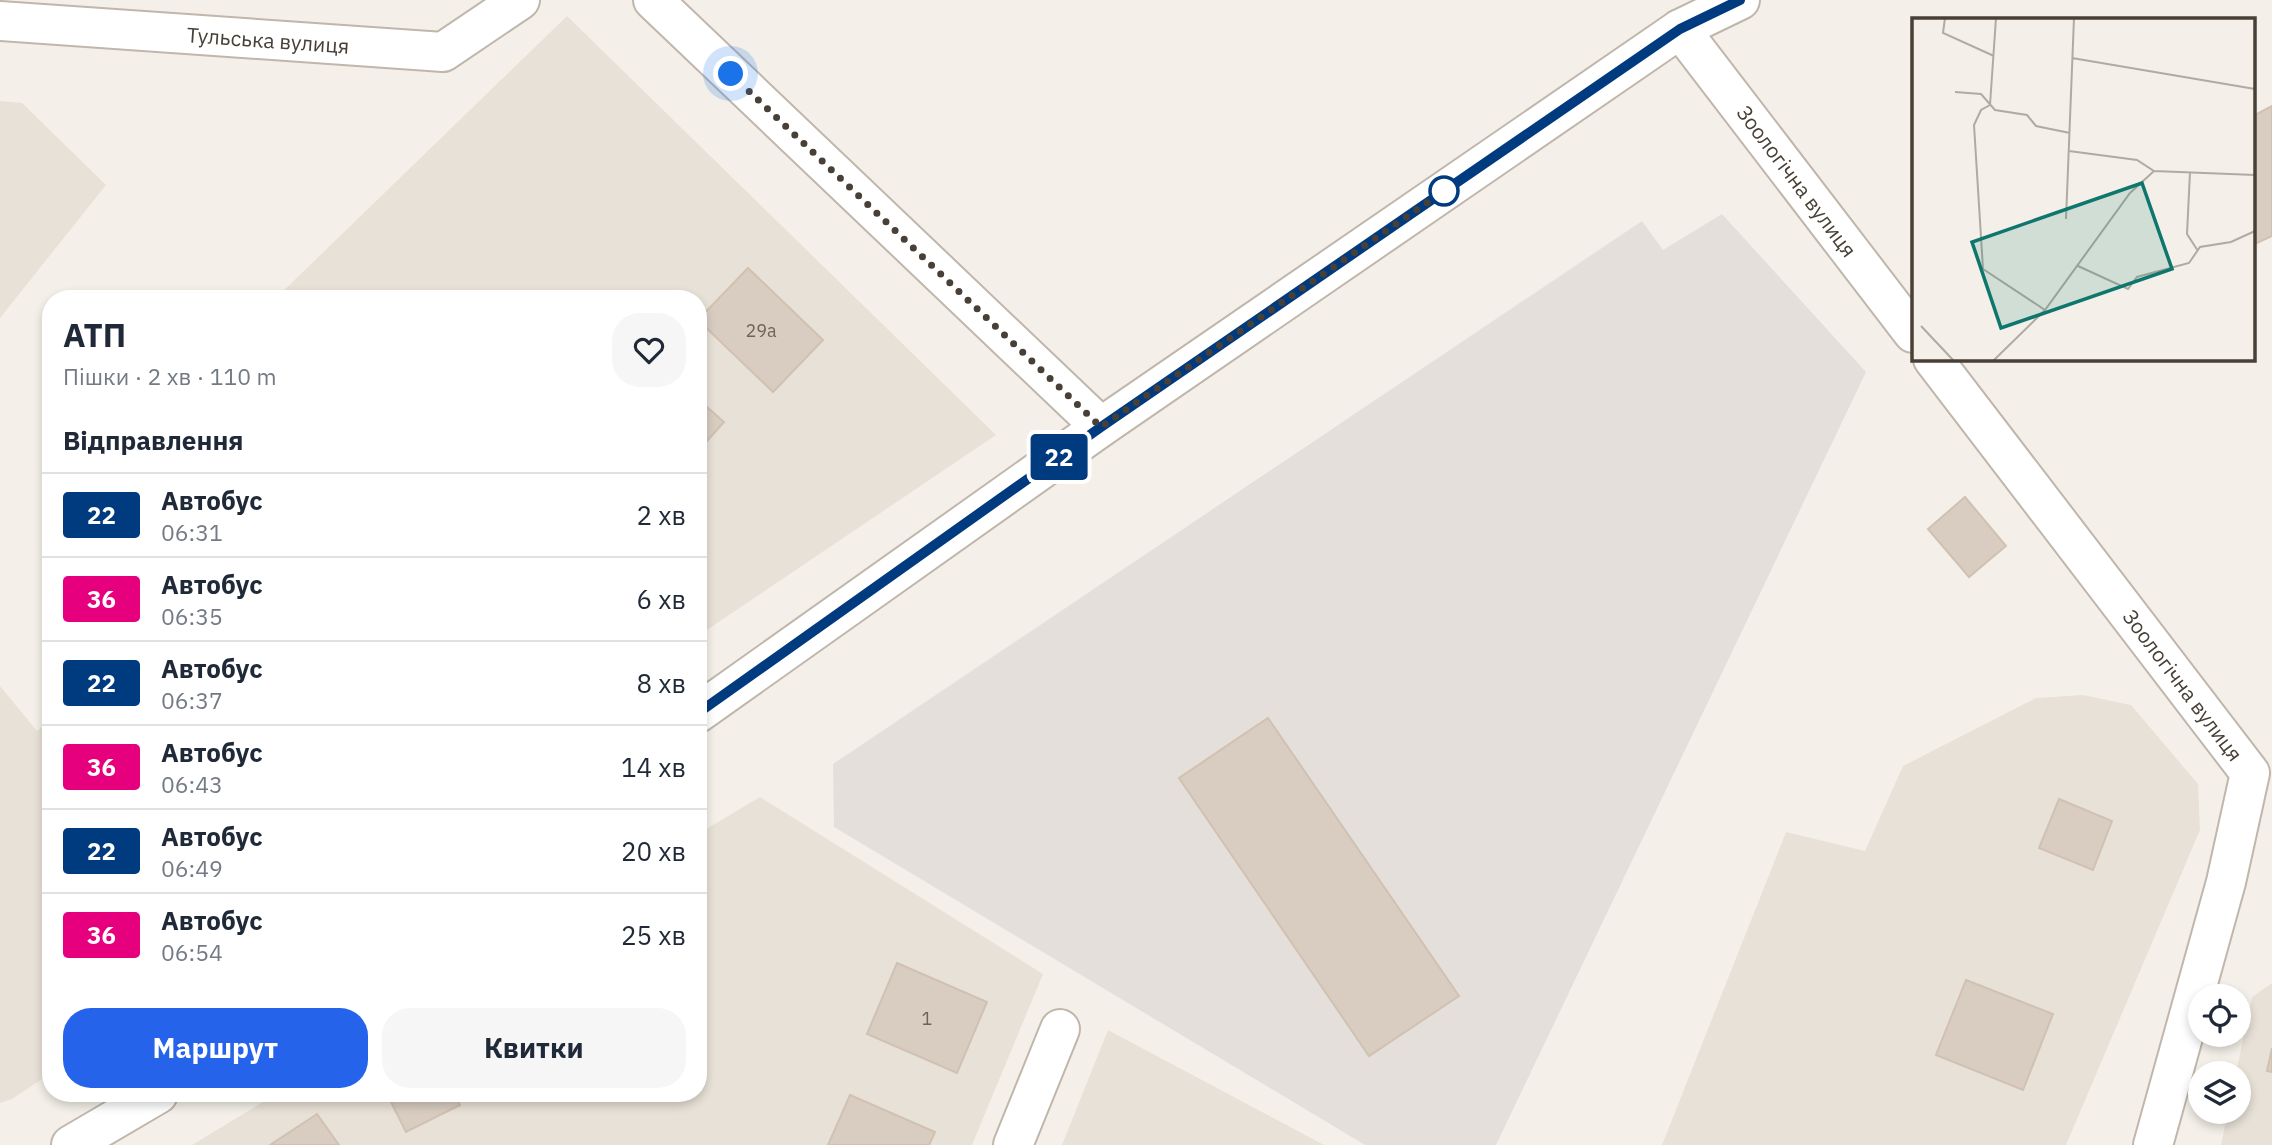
<!DOCTYPE html>
<html lang="uk">
<meta charset="utf-8">
<style>
body{margin:0;font-family:"IBM Plex Sans",sans-serif;background:#f6f6f7;color:#1f2937;height:100vh;display:flex;flex-direction:column;font-size:26px;white-space:nowrap}
*{box-sizing:border-box;margin:0}
p{font-size:23px;color:#747a83}
.icon{flex:none;width:38px;height:38px;fill:none;stroke:currentColor;stroke-width:2;stroke-linecap:round;stroke-linejoin:round}
.map{position:relative;flex:1;overflow:hidden}
.drawer{position:absolute;left:42px;top:290px;width:665px;height:812px;display:flex;flex-direction:column;background:#fff;border-radius:28px;box-shadow:0 4px 10px #0003}
.drawer>*{flex:none}
.badge{padding:0 14px;border-radius:5px;font-size:24px;line-height:46px}
.controls{position:absolute;left:2188px;top:984px;display:grid;gap:14px}
.controls a{display:grid;place-items:center;width:63px;height:63px;border-radius:50%;background:#fff;box-shadow:0 4px 10px #0003;font-size:35px}
.you{position:absolute;width:35px;height:35px;margin:-18px;border:5px solid #fff;border-radius:50%;background:#1a73e8;box-shadow:0 0 0 10px #1a73e833}
.map>.badge{position:absolute;translate:-50% -50%;box-shadow:0 0 0 4px #fff}
h2{padding:0 21px;font-size:26px;line-height:63px}
.round{display:grid;place-items:center;flex:none;width:74px;height:74px;border-radius:28px;background:#f6f6f7}
.headline{display:flex;align-items:center;justify-content:space-between;height:119px;padding:0 21px}
h1{font-size:33px;font-weight:700;line-height:52px}
.action{display:flex;gap:14px;margin-top:auto;padding:14px 21px}
.action a{flex:1;height:80px;border-radius:28px;background:#2563eb;color:#fff;font-size:28px;font-weight:700;line-height:80px;text-align:center}
.action a+a{background:#f6f6f7;color:#1f2937}
ul{padding:0;list-style:none}
li{display:flex;align-items:center;gap:21px;height:84px;padding:0 21px;border-top:2px solid #e0e1e3}
li div{flex:1}
li b{display:block;font-size:26px}
li em{font-style:normal}
li .badge{min-width:77px;font-weight:700;text-align:center}
.map>svg:first-child{display:block}
.residential{fill:#e8e1d7}
.industrial{fill:#e4dfda}
.building{fill:#d9cdc1;stroke:#d1c1b1;stroke-width:2}
.lines{fill:none;stroke-linecap:round;stroke-linejoin:round}
.minor-casing{stroke:#c0b6ab;stroke-width:42}
.minor{stroke:#fff;stroke-width:38}
.line-casing{stroke:#fff;stroke-width:16}
.line{stroke:#003b80;stroke-width:10}
.walk{stroke:#484037;stroke-width:7;stroke-dasharray:0 12.6}
.stop-dot{fill:#fff;stroke:#003b80;stroke-width:3.5}
.labels{text-anchor:middle;dominant-baseline:central;stroke-width:7;stroke-linejoin:round;paint-order:stroke}
.number-label{font-size:18px;fill:#6c635a}
.street-label{font-size:21px;fill:#484037;stroke:#fff}
.inset-road{fill:none;stroke:#afaaa2;stroke-width:2}
.view{fill:#0f766e;fill-opacity:0.15;stroke:#0f766e;stroke-width:3.5}
.inset-edge{fill:none;stroke:#484037;stroke-width:3.5}
</style>
<div class="map">
<svg width="2272" height="1145" viewBox="0 0 2272 1145">
<rect width="100%" height="100%" fill="#f4f0e9"/>
<g class="residential">
<polygon points="567,16 996,435 698,636 698,299 275,299"/>
<polygon points="0,101 22,103 106,185 0,318"/>
<polygon points="0,686 37,731 51,719 51,1073 12,1099 0,1103"/>
<polygon points="2083,695 2131,705 2198,784 2200,830 2066,1145 1662,1145 1786,832 1865,851 1903,766 2036,698"/>
<polygon points="760,797 1043,974 972,1145 192,1145 276,1094 698,1094 698,834"/>
<polygon points="2272,983 2272,1145 2221,1145 2228,1111 2238,1111 2236,1073 2252,997"/>
<polygon points="1108,1030 1324,1145 1062,1145"/>
</g>
<polygon class="industrial" points="1722,214 1866,372 1496,1145 1365,1145 834,827 833,764 1642,221 1663,250"/>
<g class="building">
<polygon points="2272,106 2272,236 2253,245 2253,116"/>
<polygon points="748,268 823,340 773,392 698,320"/>
<polygon points="698,399 724,422 698,451"/>
<polygon points="1965,497 2006,546 1969,577 1928,529"/>
<polygon points="1268,718 1459,996 1369,1056 1179,778"/>
<polygon points="2059,799 2112,821 2093,870 2039,848"/>
<polygon points="897,963 987,1002 957,1073 867,1034"/>
<polygon points="1966,980 2053,1014 2023,1090 1936,1055"/>
<polygon points="2272,1048 2272,1072 2267,1071"/>
<polygon points="387,1094 454,1094 460,1105 406,1132"/>
<polygon points="850,1095 935,1132 929,1145 828,1145"/>
<polygon points="317,1114 339,1145 270,1145"/>
</g>
<g class="lines">
<defs>
<g id="minor">
<polyline points="653,0 1101,427"/>
<polyline points="0,21 443,52 520,0"/>
<polyline points="1680,29 1913,333"/>
<polyline points="1933,359 2250,773 2226,882 2153,1145"/>
<polyline points="698,713 1101,427 1680,29 1740,0"/>
<polyline points="71,1145 158,1094"/>
<polyline points="1013,1145 1060,1029"/>
</g>
</defs>
<use href="#minor" class="minor-casing"/>
<use href="#minor" class="minor"/>
</g>
<g class="lines">
<defs>
<polyline id="line" points="698,713 1101,427 1680,29 1740,0"/>
</defs>
<use href="#line" class="line-casing"/>
<use href="#line" class="line"/>
<polyline class="walk" points="731,74 1101,427 1444,191"/>
</g>
<circle class="stop-dot" cx="1444" cy="191" r="14"/>
<g class="labels">
<g class="number-label">
<text x="761" y="330">29а</text>
<text x="927" y="1018">1</text>
</g>
<g class="street-label">
<text transform="translate(268 40) rotate(4)">Тульська вулиця</text>
<text transform="translate(1797 181) rotate(53)">Зоологічна вулиця</text>
<text transform="translate(2183 685) rotate(53)">Зоологічна вулиця</text>
</g>
</g>
<g transform="translate(1912 18)">
<rect width="343" height="343" fill="#f4f0e9"/>
<path class="inset-road" d="M 33,0 L 31,15 L 82,38M 84,0 L 78,87 L 69,92 L 62,107 L 71,251 L 133,292M 160,40 L 343,71M 43,74 L 69,76 L 83,92 L 115,97 L 124,108 L 158,115M 157,133 L 225,142 L 242,153 L 343,157M 278,154 L 275,216 L 286,233M 154,201 L 162,0M 166,248 L 216,271 L 225,259 L 277,245 L 288,229 L 319,224 L 343,213M 9,308 L 42,343M 81,343 L 133,292 L 218,175 L 242,153"/>
<path class="view" d="M 230,165 L 260,251 L 89,310 L 60,224 Z"/>
<rect width="343" height="343" class="inset-edge"/>
</g>
</svg>
<div class="controls">
<a><svg class="icon" aria-label="locate" viewBox="0 0 24 24"><circle cx="12" cy="12" r="6"/><path d="M12 2v4M12 18v4M2 12h4M18 12h4"/></svg></a>
<a><svg class="icon" aria-label="layers" viewBox="0 0 24 24"><path d="M12 4l9 5-9 5-9-5zM3 14l9 5 9-5"/></svg></a>
</div>
<div class="you" style="left:731px;top:74px"></div>
<b class="badge" style="left:1059px;top:457px;background:#003b80;color:#fff">22</b>
<section class="drawer">
<div class="headline"><div><h1>АТП</h1><p>Пішки · 2 хв · 110 m</p></div><a class="round"><svg class="icon" aria-label="heart" viewBox="0 0 24 24"><path d="M12 20l-8-8c-3-5 5-10 8-4 3-6 11-1 8 4z"/></svg></a></div>
<h2>Відправлення</h2>
<ul>
<li><span class="badge" style="background:#003b80;color:#fff">22</span><div><b>Автобус</b><p>06:31</p></div><em>2 хв</em></li>
<li><span class="badge" style="background:#e6007e;color:#fff">36</span><div><b>Автобус</b><p>06:35</p></div><em>6 хв</em></li>
<li><span class="badge" style="background:#003b80;color:#fff">22</span><div><b>Автобус</b><p>06:37</p></div><em>8 хв</em></li>
<li><span class="badge" style="background:#e6007e;color:#fff">36</span><div><b>Автобус</b><p>06:43</p></div><em>14 хв</em></li>
<li><span class="badge" style="background:#003b80;color:#fff">22</span><div><b>Автобус</b><p>06:49</p></div><em>20 хв</em></li>
<li><span class="badge" style="background:#e6007e;color:#fff">36</span><div><b>Автобус</b><p>06:54</p></div><em>25 хв</em></li>
</ul>
<div class="action"><a>Маршрут</a><a>Квитки</a></div>
</section>
</div>
